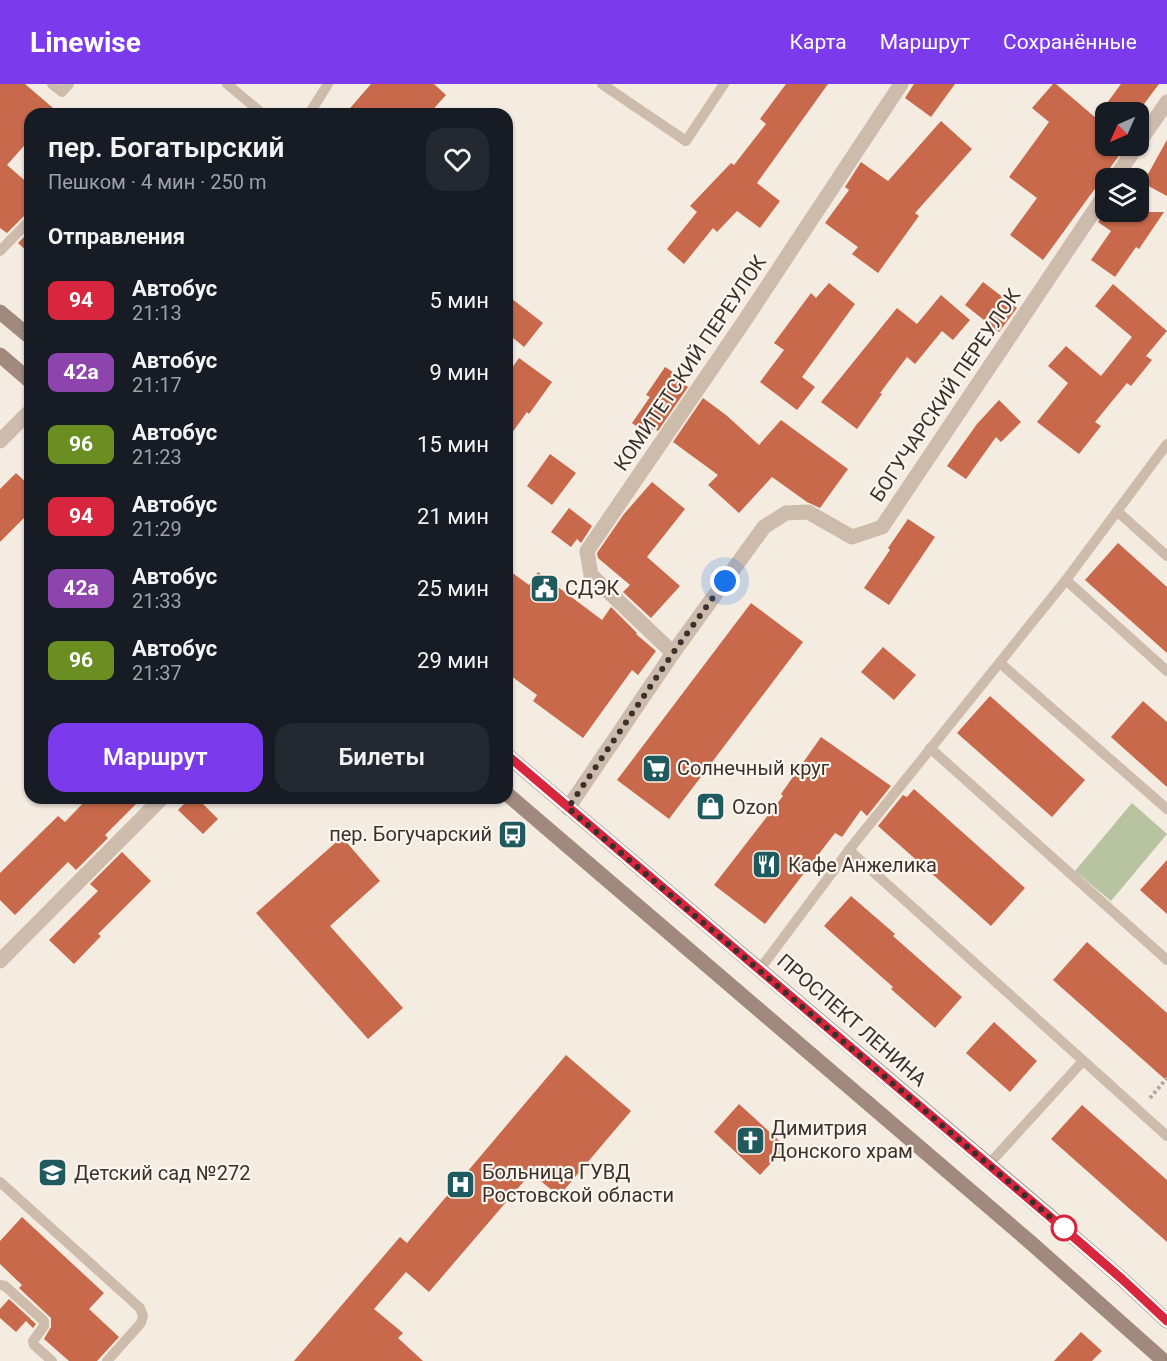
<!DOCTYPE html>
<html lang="ru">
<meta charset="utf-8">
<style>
body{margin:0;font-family:Roboto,sans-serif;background:#242831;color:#f1f3f6;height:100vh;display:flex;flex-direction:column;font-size:22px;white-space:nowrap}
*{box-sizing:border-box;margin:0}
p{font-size:20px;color:#9ea1a6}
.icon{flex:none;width:33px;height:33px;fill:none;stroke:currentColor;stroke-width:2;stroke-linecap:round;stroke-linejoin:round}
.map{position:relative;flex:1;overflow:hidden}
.sheet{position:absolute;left:24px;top:24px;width:489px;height:696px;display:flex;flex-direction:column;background:#171b24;border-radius:18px;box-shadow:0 2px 4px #0004}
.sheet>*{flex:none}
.badge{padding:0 12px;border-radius:9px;font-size:21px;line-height:39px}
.needle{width:39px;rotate:225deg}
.buttons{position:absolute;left:1095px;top:18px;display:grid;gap:12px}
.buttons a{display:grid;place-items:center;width:54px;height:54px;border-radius:12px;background:#171b24;box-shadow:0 2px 4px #0004;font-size:30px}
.you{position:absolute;width:30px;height:30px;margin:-15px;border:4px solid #fff;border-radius:50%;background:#1a73e8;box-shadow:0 0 0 9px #1a73e833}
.map>.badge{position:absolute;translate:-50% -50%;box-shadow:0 0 0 3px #fff}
h2{padding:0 24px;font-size:22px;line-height:54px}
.round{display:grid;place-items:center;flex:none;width:63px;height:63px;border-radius:18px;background:#242831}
.overview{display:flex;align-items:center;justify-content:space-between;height:102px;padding:0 24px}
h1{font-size:28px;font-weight:600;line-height:45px}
.action{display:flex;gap:12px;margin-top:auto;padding:12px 24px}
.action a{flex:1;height:69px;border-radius:18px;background:#7c3aed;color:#fff;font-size:24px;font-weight:600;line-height:69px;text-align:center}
.action a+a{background:#242831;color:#f1f3f6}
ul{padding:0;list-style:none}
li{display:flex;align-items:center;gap:18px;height:72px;padding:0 24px}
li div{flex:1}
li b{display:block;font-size:22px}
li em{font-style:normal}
li .badge{min-width:66px;font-weight:700;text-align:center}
header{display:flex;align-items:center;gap:36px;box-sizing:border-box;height:84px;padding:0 30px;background:#7c3aed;color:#fff}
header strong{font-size:28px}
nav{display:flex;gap:33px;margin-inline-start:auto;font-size:21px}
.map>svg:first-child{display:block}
.green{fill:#b8c4a0}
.building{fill:#c8694b}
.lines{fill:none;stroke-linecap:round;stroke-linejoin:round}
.path{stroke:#b9a596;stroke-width:4;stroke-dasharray:3 3;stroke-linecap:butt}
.lane{stroke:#cdbbac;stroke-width:10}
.street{stroke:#cdbbac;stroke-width:15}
.secondary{stroke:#a18a7d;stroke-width:15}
.line-casing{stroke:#fff;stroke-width:14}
.line{stroke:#d7263d;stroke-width:9}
.walk{stroke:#3b302b;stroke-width:6;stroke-dasharray:0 10.8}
.stop-dot{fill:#fff;stroke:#d7263d;stroke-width:3}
.labels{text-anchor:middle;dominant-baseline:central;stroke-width:4.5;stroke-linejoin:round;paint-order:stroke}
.street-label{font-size:20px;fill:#3b302b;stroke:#fbf5ee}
.poi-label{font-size:20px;fill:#3b302b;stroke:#fbf5ee;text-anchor:start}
</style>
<header>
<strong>Linewise</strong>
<nav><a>Карта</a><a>Маршрут</a><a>Сохранённые</a></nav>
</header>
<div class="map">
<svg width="1167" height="1277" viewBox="0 0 1167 1277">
<rect width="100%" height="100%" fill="#f4ebe1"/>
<polygon class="green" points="1132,719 1167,750 1111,817 1075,787"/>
<g class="building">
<polygon points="0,0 25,0 60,30 30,30 30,55 7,81 30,101 30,129 25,131 7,149 0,144"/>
<polygon points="371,0 434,0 446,11 429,30 345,30"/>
<polygon points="786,0 828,0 757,99 780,117 760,144 737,127 717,148 713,144 684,180 667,165 697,128 690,122 731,79 734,81 766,40 760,35"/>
<polygon points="914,0 955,0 931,33 905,14"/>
<polygon points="1053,0 1056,0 1096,34 1121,0 1159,0 1138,28 1106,28 1106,62 1126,62 1043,176 1010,151 1037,114 1009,93 1049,38 1032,24"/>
<polygon points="941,37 972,65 915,129 919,132 878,189 852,170 858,163 825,139 849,106 845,103 861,78 888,97"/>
<polygon points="1167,56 1167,112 1143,99"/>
<polygon points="1105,128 1164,128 1139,165 1136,163 1115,193 1091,176 1111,147 1098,138"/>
<polygon points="30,147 30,170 18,159"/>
<polygon points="983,198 1017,224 999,248 965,221"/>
<polygon points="829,199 855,220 802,293 815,303 797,326 760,298 784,266 774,259 811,209 816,214"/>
<polygon points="1113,200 1167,247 1146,272 1152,276 1131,302 1127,299 1095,338 1101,342 1079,370 1037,338 1068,299 1048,282 1066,262 1101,292 1132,253 1095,222"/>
<polygon points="507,211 543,239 524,263 507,249"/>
<polygon points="941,211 970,236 953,256 942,247 915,280 907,273 880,309 882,310 857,345 821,318 897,224 917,240"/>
<polygon points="519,274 552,298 529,330 527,328 507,356 507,291"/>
<polygon points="665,283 685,296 682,299 688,303 658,347 654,344 648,351 632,339 650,313 646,311"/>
<polygon points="703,314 726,331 759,361 781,336 848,385 820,424 807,418 772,393 739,429 708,401 718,391 673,358"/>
<polygon points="999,316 1021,338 1001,358 996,353 966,395 947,382 977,340"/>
<polygon points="550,370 576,389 552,421 527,402"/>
<polygon points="16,389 30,402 30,428 0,458 0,405"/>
<polygon points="652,398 685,425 647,473 680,502 651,534 623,508 630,501 598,474 597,469 624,430"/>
<polygon points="569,424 592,442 581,459 577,455 571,463 551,448"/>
<polygon points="908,435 935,453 889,521 864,504 890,466 888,464"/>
<polygon points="1118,459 1167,503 1167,569 1085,496"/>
<polygon points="507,485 529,501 538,488 602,536 611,523 637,549 636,550 656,567 638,591 632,586 583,654 533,617 537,611 507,589"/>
<polygon points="751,519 803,558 669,735 617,696"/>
<polygon points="883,563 916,591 894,616 861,588"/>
<polygon points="990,612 1085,696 1052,733 957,649"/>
<polygon points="1143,617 1167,638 1167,703 1111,653"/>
<polygon points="821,653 891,702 867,732 861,726 842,753 835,749 765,840 714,801 783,712 781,710"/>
<polygon points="914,705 1025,804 991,842 878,742 903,711 907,713"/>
<polygon points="88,714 142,714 105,751 108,754 76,786 68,778 15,831 0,816 0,789 58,732 65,738"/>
<polygon points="190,714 197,714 218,735 203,750 178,726"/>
<polygon points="342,753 380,797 330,842 403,924 368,955 256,829"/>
<polygon points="122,768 151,797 98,850 101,852 74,880 49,856 98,807 90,800"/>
<polygon points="1167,776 1167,830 1140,806"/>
<polygon points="851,812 895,850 893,852 962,913 935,944 891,905 893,903 824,842"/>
<polygon points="1087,858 1167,929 1167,997 1053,896"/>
<polygon points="994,938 1037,977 1010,1008 966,969"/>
<polygon points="566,971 631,1027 559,1112 531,1089 429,1208 406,1188 374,1225 403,1249 398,1254 423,1277 294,1277 400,1153 407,1159"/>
<polygon points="739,1020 786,1063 760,1091 714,1048"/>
<polygon points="1082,1021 1167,1096 1167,1158 1051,1055"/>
<polygon points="22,1133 104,1209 89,1225 119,1253 97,1277 69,1277 44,1255 51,1243 51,1234 19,1204 22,1201 0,1180 0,1157"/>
<polygon points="9,1215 36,1240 33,1244 26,1237 16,1248 0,1234 0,1225"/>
<polygon points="1081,1248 1102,1267 1092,1277 1054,1277"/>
</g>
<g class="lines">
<polyline class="path" points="1150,1014 1167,994"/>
<g class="lane">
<polyline points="52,0 62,8 69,0"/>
<polyline points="227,0 263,30"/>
<polyline points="602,0 686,57 724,0"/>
<polyline points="309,30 328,0"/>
<polyline points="0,167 30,136"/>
<polyline points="1117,427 1167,472"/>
<polyline points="1066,496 1167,587"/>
<polyline points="1000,579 1167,725"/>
<polyline points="930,664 1167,876"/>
<polyline points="849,766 1167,1052"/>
<polyline points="760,885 849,766 1066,496 1167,360"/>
<polyline points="989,1080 1083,977"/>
<polyline points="0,1098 140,1224 143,1232 141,1239 107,1277"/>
<polyline points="0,1201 5,1202 44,1237 44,1242 33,1257 34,1261 52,1277"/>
</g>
<g class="street">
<polyline points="1138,60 1167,18"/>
<polyline points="1115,94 1137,62"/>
<polyline points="0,357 30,327"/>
<polyline points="673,569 591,491 587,467 743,239 901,0"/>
<polyline points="568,724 673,569 764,443 786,429 808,428 852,453 882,443 1106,109"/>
<polyline points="0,877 162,714"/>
</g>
<g class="secondary">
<polyline points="0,228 30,253"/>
<polyline points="0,271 30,297"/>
<polyline points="507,671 1052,1134 1122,1195 1167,1237"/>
<polyline points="507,710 1030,1158 1164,1277"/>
</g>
</g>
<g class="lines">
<defs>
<polyline id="line" points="507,671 1069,1149 1122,1195 1167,1237"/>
</defs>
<use href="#line" class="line-casing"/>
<use href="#line" class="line"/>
<polyline class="walk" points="725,497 673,569 568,724 1069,1149 1064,1144"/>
</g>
<defs>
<symbol id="civic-square" viewBox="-11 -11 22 22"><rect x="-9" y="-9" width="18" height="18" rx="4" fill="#1f5a5e" stroke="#fbf5ee"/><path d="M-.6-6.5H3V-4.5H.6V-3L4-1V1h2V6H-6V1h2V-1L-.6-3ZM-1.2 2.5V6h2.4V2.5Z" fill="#fff"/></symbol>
<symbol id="supermarket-square" viewBox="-11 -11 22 22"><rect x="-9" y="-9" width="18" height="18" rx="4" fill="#1f5a5e" stroke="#fbf5ee"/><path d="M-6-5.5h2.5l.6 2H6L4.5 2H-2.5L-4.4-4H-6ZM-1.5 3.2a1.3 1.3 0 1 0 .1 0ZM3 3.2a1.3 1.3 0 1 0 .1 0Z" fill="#fff"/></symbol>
<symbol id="shop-square" viewBox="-11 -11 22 22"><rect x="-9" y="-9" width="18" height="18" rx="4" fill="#1f5a5e" stroke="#fbf5ee"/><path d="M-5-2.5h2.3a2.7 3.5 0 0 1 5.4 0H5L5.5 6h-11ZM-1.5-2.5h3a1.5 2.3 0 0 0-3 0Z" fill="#fff"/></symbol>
<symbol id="bus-square" viewBox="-11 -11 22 22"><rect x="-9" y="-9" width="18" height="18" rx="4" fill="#1f5a5e" stroke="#fbf5ee"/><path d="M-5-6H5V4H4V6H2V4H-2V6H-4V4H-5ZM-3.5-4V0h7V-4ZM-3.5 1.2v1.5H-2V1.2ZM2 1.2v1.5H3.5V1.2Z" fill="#fff"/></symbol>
<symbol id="restaurant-square" viewBox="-11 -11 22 22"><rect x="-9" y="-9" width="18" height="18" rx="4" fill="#1f5a5e" stroke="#fbf5ee"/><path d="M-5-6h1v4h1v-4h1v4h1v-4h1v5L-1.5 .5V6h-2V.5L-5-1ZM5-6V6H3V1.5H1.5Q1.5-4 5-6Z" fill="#fff"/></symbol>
<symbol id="church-square" viewBox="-11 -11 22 22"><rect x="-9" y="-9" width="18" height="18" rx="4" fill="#1f5a5e" stroke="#fbf5ee"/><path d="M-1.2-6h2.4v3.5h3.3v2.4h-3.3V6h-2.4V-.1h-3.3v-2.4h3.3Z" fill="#fff"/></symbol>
<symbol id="school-square" viewBox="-11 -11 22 22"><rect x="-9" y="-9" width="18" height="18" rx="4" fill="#1f5a5e" stroke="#fbf5ee"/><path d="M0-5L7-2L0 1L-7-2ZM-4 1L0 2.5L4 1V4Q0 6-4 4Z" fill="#fff"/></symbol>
<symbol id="hospital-square" viewBox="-11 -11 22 22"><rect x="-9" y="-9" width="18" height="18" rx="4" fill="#1f5a5e" stroke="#fbf5ee"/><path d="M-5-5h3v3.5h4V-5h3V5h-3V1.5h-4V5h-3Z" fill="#fff"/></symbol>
</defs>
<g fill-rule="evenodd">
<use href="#civic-square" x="528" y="488" width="33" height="33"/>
<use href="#supermarket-square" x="640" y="668" width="33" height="33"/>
<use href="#shop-square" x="694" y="706" width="33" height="33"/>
<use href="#bus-square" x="496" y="734" width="33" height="33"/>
<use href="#restaurant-square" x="750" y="764" width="33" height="33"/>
<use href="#church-square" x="734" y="1040" width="33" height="33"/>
<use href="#school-square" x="36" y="1072" width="33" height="33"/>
<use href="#hospital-square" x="444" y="1084" width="33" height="33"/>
</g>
<circle class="stop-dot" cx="1064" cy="1144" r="12"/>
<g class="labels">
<g class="street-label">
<text transform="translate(690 279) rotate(-56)">КОМИТЕТСКИЙ ПЕРЕУЛОК</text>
<text transform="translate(945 311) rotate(-56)">БОГУЧАРСКИЙ ПЕРЕУЛОК</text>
<text transform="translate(852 936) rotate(41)">ПРОСПЕКТ ЛЕНИНА</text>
</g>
<g class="poi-label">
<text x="565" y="504">СДЭК</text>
<text x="677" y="684">Солнечный круг</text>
<text x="732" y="723">Ozon</text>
<text x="492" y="750" text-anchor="end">пер. Богучарский</text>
<text x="788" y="781">Кафе Анжелика</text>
<text x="771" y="1044">Димитрия<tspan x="771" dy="23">Донского храм</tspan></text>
<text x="482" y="1088">Больница ГУВД<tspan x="482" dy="23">Ростовской области</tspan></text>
<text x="74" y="1089">Детский сад №272</text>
</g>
</g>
</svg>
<div class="buttons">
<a><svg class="needle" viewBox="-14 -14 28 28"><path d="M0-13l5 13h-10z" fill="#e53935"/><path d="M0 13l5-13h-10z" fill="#9ea1a6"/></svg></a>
<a><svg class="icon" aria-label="layers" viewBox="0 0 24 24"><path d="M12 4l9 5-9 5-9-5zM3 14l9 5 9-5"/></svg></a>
</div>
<div class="you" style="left:725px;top:497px"></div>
<section class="sheet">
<div class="overview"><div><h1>пер. Богатырский</h1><p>Пешком · 4 мин · 250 m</p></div><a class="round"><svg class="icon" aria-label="heart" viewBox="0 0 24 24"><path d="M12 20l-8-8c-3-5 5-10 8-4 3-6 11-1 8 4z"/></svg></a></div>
<h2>Отправления</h2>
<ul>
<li><span class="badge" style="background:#d7263d;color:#fff">94</span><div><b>Автобус</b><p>21:13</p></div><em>5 мин</em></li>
<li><span class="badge" style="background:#8e44ad;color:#fff">42a</span><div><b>Автобус</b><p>21:17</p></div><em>9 мин</em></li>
<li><span class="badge" style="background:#6b8e23;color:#fff">96</span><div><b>Автобус</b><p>21:23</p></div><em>15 мин</em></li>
<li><span class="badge" style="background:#d7263d;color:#fff">94</span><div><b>Автобус</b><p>21:29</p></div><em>21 мин</em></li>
<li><span class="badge" style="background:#8e44ad;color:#fff">42a</span><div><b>Автобус</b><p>21:33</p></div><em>25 мин</em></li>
<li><span class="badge" style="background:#6b8e23;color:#fff">96</span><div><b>Автобус</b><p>21:37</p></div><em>29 мин</em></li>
</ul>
<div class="action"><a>Маршрут</a><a>Билеты</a></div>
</section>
</div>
